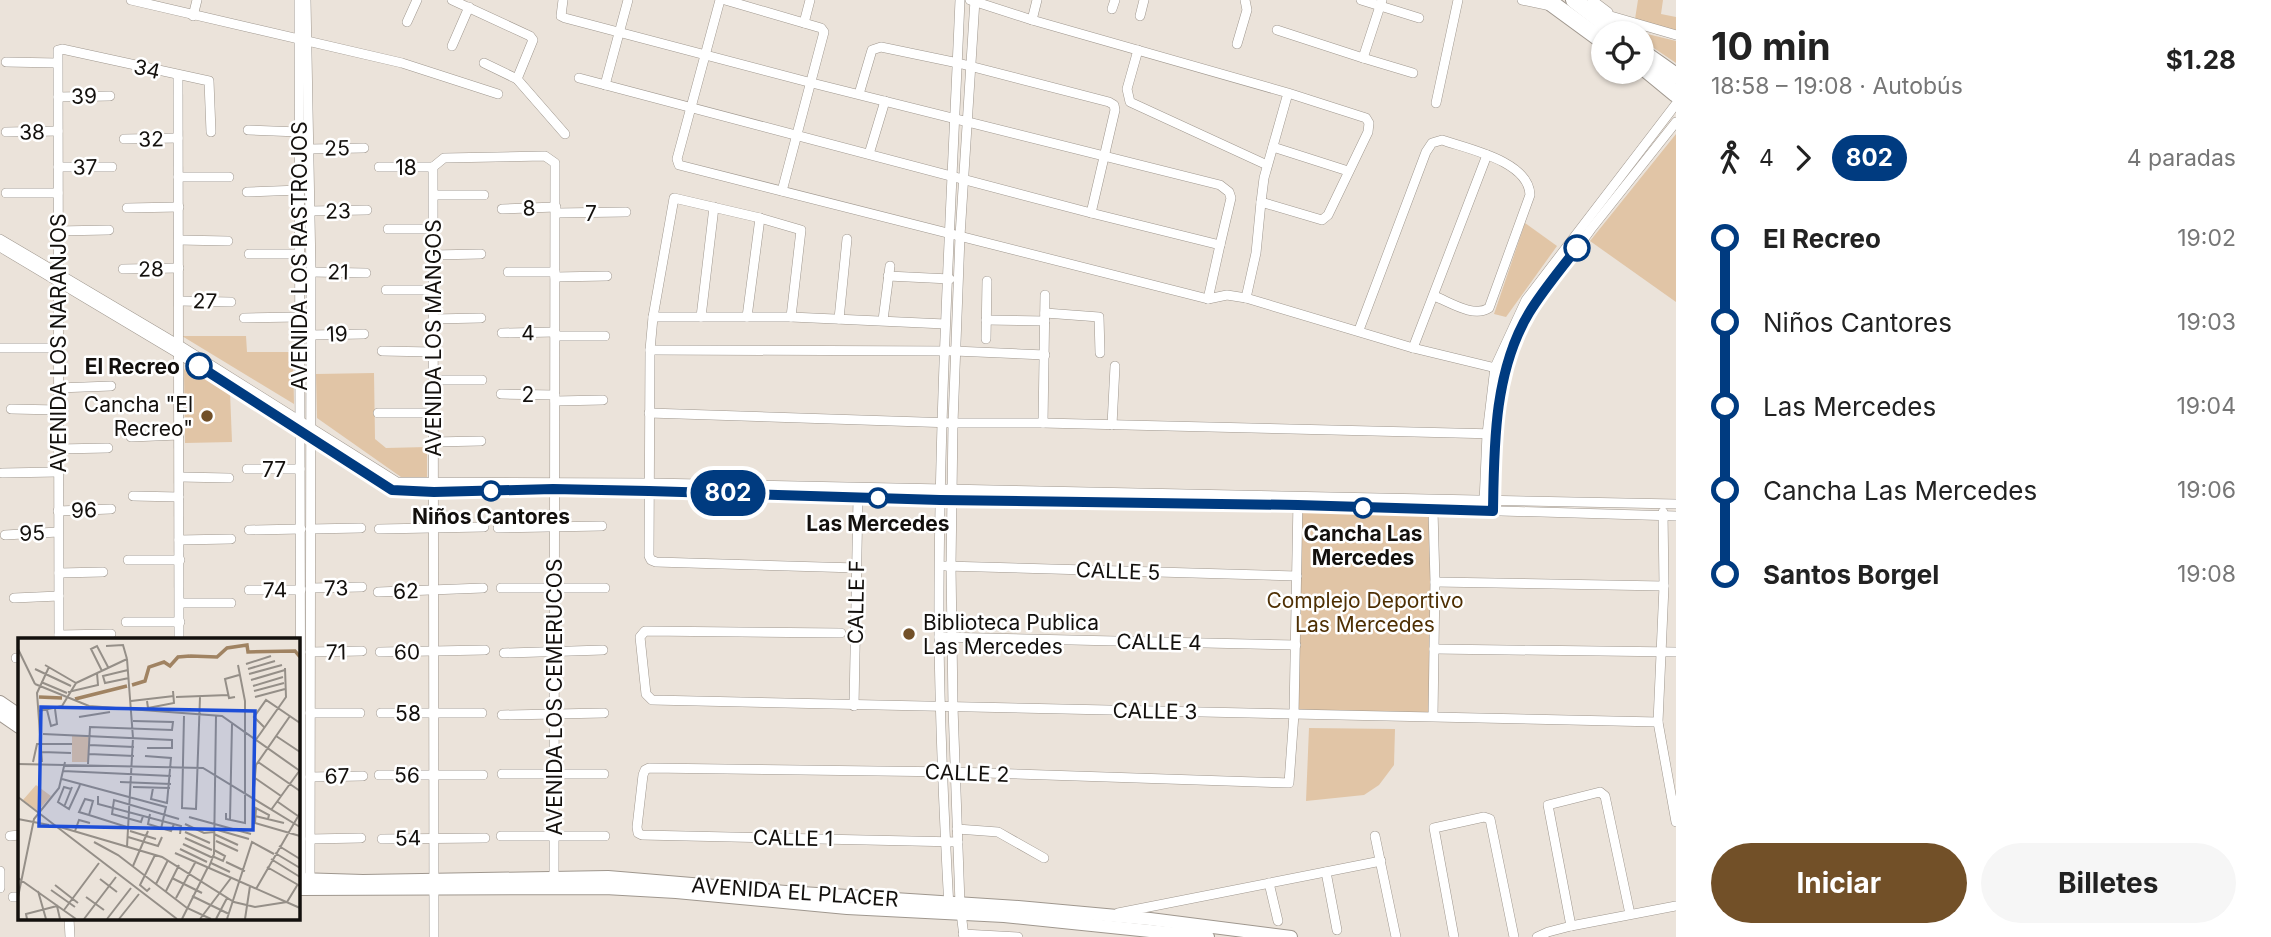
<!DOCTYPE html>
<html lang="es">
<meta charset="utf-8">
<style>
body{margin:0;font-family:Inter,sans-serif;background:#f6f6f6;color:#222;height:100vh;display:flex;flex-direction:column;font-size:26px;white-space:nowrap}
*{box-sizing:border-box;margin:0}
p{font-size:23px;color:#767676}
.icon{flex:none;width:38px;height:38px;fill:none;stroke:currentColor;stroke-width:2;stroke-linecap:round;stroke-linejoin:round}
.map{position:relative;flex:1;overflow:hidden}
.panel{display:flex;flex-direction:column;background:#fff;width:595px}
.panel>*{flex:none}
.badge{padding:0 14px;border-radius:23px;font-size:24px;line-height:46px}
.buttons{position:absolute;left:1591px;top:21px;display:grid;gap:14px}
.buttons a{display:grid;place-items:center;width:63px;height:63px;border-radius:50%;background:#fff;box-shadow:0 2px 5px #0004;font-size:35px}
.map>.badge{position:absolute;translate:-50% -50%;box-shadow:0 0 0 4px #fff}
.legs{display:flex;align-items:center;gap:10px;height:77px;padding:0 35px;font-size:23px}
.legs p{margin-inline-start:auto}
.overview{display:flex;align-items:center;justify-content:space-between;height:119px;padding:0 35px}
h1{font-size:38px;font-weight:700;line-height:52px}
.cta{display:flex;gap:14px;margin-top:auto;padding:14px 35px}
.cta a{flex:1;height:80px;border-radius:42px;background:#725028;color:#fff;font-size:28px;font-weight:700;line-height:80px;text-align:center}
.cta a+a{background:#f6f6f6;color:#222}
ul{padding:0 35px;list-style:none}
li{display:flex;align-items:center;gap:24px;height:84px;font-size:26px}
li i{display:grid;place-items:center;width:10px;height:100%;margin:0 9px;background:currentColor}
li i::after{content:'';width:18px;height:18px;margin:-9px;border:5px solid;border-radius:50%;background:#fff}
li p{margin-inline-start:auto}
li:first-child i{background:linear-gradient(#0000 50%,currentColor 0)}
li:last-child i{background:linear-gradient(currentColor 50%,#0000 0)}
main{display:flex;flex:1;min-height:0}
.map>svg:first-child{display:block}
.green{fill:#e1c5a6}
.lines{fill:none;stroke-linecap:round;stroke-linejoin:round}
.street-casing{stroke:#9f978e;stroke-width:10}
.secondary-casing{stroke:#9f978e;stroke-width:14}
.highway-casing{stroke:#9f978e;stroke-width:18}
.street{stroke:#fff;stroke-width:9}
.secondary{stroke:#fff;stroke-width:12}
.highway{stroke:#fff;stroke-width:16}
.line-1-casing{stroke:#fff;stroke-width:16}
.line-1{stroke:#003b80;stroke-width:10}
.stop-1-dot{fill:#fff;stroke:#003b80;stroke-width:3.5}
.poi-dot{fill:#725028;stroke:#fff;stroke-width:2.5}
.labels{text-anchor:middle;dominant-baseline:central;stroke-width:5;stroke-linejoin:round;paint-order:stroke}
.street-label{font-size:21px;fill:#13100d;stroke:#fff}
.stop-label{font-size:21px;font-weight:bold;fill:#13100d;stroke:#fff}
.poi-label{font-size:21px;fill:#13100d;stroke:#fff;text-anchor:end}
.park-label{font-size:21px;fill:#4e2f03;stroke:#fff}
.inset-river{fill:none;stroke:#a08362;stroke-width:3.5}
.inset-road{fill:none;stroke:#958f88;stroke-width:2}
.view{fill:#1d4ed8;fill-opacity:0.15;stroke:#1d4ed8;stroke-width:3.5}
.inset-edge{fill:none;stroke:#13100d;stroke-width:3.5}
</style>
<main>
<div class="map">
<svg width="1676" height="937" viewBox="0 0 1676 937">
<rect width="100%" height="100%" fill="#ebe3da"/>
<g class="green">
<polygon points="1638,0 1663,0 1661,14 1676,17 1676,31 1635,19"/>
<polygon points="1623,28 1676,41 1676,63 1642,40 1642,33 1631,33"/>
<polygon points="1676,134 1676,302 1590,241"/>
<polygon points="1525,223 1557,246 1506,317 1494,314"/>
<polygon points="182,336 246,336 247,352 293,352 294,404"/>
<polygon points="187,367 230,392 232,442 185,443 184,370"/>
<polygon points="374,373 375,439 386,448 427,447 427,477 401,477 317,418 316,374"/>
<polygon points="1300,508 1431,513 1430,714 1297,712"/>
<polygon points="1309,728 1395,729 1394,765 1379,785 1364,795 1306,801"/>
</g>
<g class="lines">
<defs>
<g id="street">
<polyline points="131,0 402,63 498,94"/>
<polyline points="299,0 301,884"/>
<polyline points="306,0 311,272 310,884"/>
<polyline points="452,0 530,36 533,40 517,79 484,63"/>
<polyline points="563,0 561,16 565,18 812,83 1220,185 1229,192 1231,198 1220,245"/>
<polyline points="720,0 677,159 679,165 1208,299 1227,295 1246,298 1413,348 1504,370"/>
<polyline points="725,0 821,28 824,32 782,191"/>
<polyline points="970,0 1032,20 1288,93 1366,118 1369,123 1368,132 1328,215 1322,220 1261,202 1264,178 1288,93"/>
<polyline points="1361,0 1419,18"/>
<polyline points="1522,0 1551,6"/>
<polyline points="1592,0 1608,12"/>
<polyline points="1112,9 1115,0"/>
<polyline points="1597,12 1676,35"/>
<polyline points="193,16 197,0"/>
<polyline points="1140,16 1144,0"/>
<polyline points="1032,20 1037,0"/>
<polyline points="407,22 417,0"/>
<polyline points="804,23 810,0"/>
<polyline points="1277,30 1363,58 1382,0"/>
<polyline points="1237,44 1247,10 1245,0"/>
<polyline points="452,46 469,7"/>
<polyline points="1138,50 1127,89 1130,102 1267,165"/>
<polyline points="1363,58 1413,73"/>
<polyline points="6,62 57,63"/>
<polyline points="178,76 179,640"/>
<polyline points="579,78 1091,213 1115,110 1114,105 1109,102 958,63 881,47 872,50 859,94"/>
<polyline points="517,79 565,134"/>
<polyline points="605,85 628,0"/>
<polyline points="58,97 110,96"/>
<polyline points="1436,103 1458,0"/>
<polyline points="248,130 299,132"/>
<polyline points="6,132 58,131"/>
<polyline points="124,139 178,138"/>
<polyline points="1273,147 1348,171"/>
<polyline points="309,149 364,148"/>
<polyline points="869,154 885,101"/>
<polyline points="58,167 112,167"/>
<polyline points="379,167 433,167"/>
<polyline points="178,177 229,177"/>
<polyline points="247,192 300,190"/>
<polyline points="6,193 58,193"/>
<polyline points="434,195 484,195"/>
<polyline points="127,208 179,207"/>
<polyline points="502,209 556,207"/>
<polyline points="309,211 367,210"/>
<polyline points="556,213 626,212"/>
<polyline points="1091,213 1220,245 1208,299"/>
<polyline points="388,229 433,229"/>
<polyline points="57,231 109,230"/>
<polyline points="0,239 179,345 397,482 649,483 1676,504"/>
<polyline points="179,240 228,241"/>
<polyline points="0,247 179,354 392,490 434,492 553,490 649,491 940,500 1298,505 1676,516"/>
<polyline points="249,254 299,254"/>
<polyline points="433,255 481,254"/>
<polyline points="123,269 179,268"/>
<polyline points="311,272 366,273"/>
<polyline points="508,272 555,272"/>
<polyline points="888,276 950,279"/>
<polyline points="555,277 607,276"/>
<polyline points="386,290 433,290"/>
<polyline points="1246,298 1256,253 1261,202"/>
<polyline points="179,301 231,302"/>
<polyline points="1045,313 1099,317 1100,353"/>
<polyline points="653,317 791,317 945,324"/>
<polyline points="701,317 714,207"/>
<polyline points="747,317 760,218"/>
<polyline points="791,317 801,230 760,218 674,198 653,317 650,350 649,556 651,560 656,562 857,568"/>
<polyline points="244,318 299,317"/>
<polyline points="433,319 481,318"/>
<polyline points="839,319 847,239"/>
<polyline points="883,320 890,266"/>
<polyline points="986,320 1045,321"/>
<path d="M 1359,330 L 1426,152 L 1432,143 L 1442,140 C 1468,149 1529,161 1530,195 L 1489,308 C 1473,318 1450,302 1434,296"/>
<polyline points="502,333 555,332"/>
<polyline points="310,335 364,334"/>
<polyline points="555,336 605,336"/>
<polyline points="986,339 987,281"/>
<polyline points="0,348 58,348"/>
<polyline points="1413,348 1487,155"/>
<polyline points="650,350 954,351 1045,355"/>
<polyline points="382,351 433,352"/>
<polyline points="433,380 482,380"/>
<polyline points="58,388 111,386"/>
<polyline points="501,394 555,395"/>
<polyline points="555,401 603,400"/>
<polyline points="11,409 58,410"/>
<polyline points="378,413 433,413"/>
<polyline points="649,413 953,423 1043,423 1496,434"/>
<polyline points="1043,423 1045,295"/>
<polyline points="1112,425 1115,366"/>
<polyline points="131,437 179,435"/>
<polyline points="433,442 481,441"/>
<polyline points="58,449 108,448"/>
<polyline points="247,469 300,469"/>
<polyline points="2,473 58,472"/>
<polyline points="180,477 229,478"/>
<polyline points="133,496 179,497"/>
<polyline points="1493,502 1496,434 1504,370 1529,314 1591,229 1676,122"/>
<polyline points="1484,503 1487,434 1495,367 1526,300 1676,104"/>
<polyline points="58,511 111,509"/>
<polyline points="1663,512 1664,586 1658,722 1676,822"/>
<polyline points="498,528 602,526"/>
<polyline points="310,529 361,528"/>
<polyline points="379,529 484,527"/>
<polyline points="249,530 301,529"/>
<polyline points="5,535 58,532"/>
<polyline points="179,540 231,539"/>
<polyline points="128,560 180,560"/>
<polyline points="945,566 1297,576"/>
<polyline points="59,573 103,572"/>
<polyline points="1435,582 1664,586"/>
<polyline points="310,588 362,587"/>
<polyline points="501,588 605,588"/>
<polyline points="249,590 301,590"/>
<polyline points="378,592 483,588"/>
<polyline points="14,598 59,596"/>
<polyline points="180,603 231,603"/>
<polyline points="126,622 180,622"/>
<polyline points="841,633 645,631 640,637 646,694 652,700 1658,722"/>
<polyline points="59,635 111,634"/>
<polyline points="939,637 1296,645"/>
<polyline points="59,640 58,50 62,49 209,81 211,132"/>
<polyline points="1434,649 1676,652"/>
<polyline points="310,652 362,651"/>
<polyline points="380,652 485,650"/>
<polyline points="504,653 603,650"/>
<polyline points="16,658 19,658"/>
<polyline points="854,706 858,498"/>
<polyline points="310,713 360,713"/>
<polyline points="381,713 482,713"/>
<polyline points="502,715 604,713"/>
<polyline points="1433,716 1435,582 1433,510"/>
<polyline points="502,774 604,774"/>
<polyline points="379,775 483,775"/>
<polyline points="310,777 363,776"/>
<polyline points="957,829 998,832 1044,858"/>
<polyline points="10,836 19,835"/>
<polyline points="501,836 605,836"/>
<polyline points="1375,836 1396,937"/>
<polyline points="310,839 361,838"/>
<polyline points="382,839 485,838"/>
<polyline points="958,842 642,835 638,833 637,827 643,775 645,770 649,768 955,772 1289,783 1294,714 1298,500"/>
<polyline points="0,871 0,888"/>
<polyline points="1326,872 1337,930"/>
<polyline points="1269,883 1278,921"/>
<polyline points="13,897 19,897"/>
<path d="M 949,908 C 944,817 940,727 939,637 C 938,424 951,212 960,0"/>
<polyline points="1118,913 1381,861"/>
<polyline points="69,918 70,937"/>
<polyline points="1571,926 1548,805 1600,792 1605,796 1630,914"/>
<polyline points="963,934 1018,937"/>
<polyline points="434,937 433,167 444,158 545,156 555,163 554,884"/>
<polyline points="964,937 960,904 953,707 951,566 953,423 960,236 975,0"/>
<polyline points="1454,937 1434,828 1484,817 1490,819 1514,937"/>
<polyline points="1537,937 1548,932 1571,926 1676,906"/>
</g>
<g id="secondary">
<polyline points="0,702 19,715"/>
<polyline points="0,714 19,727"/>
<polyline points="298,879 363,881 608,877 786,892 1018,907 1150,919 1291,937"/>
<polyline points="298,889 605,888 676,892 847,908 1004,916 1208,937"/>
</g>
<g id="highway">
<polyline points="1547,0 1603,41"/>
<polyline points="1574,0 1617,33"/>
<polyline points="1642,52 1676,76"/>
<polyline points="1642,66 1676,94"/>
</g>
</defs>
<use href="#street" class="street-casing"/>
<use href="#secondary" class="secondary-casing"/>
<use href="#highway" class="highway-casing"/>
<use href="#street" class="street"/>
<use href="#secondary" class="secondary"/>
<use href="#highway" class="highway"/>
</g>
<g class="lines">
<defs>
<path id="line-1" d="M 199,366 L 392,490 L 434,492 L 553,489 L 649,491 L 940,500 L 1298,505 L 1493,511 C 1494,445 1494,371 1529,313 C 1543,290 1561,269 1577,248"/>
</defs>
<use href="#line-1" class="line-1-casing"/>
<use href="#line-1" class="line-1"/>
</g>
<g class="stop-1-dot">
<circle cx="1577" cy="248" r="12"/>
<circle cx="199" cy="366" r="12"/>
<circle cx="491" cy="491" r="9"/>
<circle cx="878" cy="498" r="9"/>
<circle cx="1363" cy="508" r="9"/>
</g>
<g class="poi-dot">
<circle cx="207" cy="416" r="7"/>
<circle cx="909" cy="634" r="7"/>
</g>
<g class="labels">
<g class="street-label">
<text transform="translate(147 69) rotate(13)">34</text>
<text transform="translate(84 96) rotate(-2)">39</text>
<text transform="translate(32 132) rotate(-1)">38</text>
<text transform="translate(151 139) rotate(-1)">32</text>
<text transform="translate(337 148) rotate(-1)">25</text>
<text transform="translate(85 167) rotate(-1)">37</text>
<text x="406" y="167">18</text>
<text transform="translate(529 208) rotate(-2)">8</text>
<text transform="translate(338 211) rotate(-1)">23</text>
<text x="591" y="213">7</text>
<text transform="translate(299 256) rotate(-90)">AVENIDA LOS RASTROJOS</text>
<text transform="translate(151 269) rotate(-1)">28</text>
<text transform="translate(338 272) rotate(1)">21</text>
<text transform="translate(205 301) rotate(1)">27</text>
<text transform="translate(528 333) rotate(-1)">4</text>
<text transform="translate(337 334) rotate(-2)">19</text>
<text transform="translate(433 338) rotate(-90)">AVENIDA LOS MANGOS</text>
<text transform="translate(58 343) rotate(-90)">AVENIDA LOS NARANJOS</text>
<text x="528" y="394">2</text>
<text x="274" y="469">77</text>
<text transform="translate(84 510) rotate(-2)">96</text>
<text transform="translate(32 533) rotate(-2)">95</text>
<text transform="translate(1118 571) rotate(2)">CALLE 5</text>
<text transform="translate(336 588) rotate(-1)">73</text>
<text transform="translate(275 590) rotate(-1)">74</text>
<text transform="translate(406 591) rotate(-2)">62</text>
<text transform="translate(856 602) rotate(-89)">CALLE F</text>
<text transform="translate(1159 642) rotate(1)">CALLE 4</text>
<text transform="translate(336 652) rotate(-1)">71</text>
<text transform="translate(407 652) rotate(-1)">60</text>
<text transform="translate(554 697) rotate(-90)">AVENIDA LOS CEMERUCOS</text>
<text transform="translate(1155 711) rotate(1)">CALLE 3</text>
<text x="408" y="713">58</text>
<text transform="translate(967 773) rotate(2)">CALLE 2</text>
<text transform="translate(407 775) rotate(1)">56</text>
<text transform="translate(337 776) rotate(-1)">67</text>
<text transform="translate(408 838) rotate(-1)">54</text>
<text transform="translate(793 838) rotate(1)">CALLE 1</text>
<text transform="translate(795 892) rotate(4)">AVENIDA EL PLACER</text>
</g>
<g class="stop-label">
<text x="180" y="366" text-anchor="end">El Recreo</text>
<text x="491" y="516">Niños Cantores</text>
<text x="878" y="523">Las Mercedes</text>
<text x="1363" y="533">Cancha Las<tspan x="1363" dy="24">Mercedes</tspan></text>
</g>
<g class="poi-label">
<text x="193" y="404">Cancha "El<tspan x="193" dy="24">Recreo"</tspan></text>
<text x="923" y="622" text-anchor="start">Biblioteca Publica<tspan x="923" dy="24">Las Mercedes</tspan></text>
</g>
<g class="park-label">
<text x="1365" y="600">Complejo Deportivo<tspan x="1365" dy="24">Las Mercedes</tspan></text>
</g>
</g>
<g transform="translate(18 638)">
<rect width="282" height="282" fill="#ebe3da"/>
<path d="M 54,98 L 71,98 L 70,124 L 54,124 ZM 18,147 L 33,158 L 20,173 L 5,162 Z" fill="#e1c5a6"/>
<path class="inset-river" d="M 172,18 L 199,19 L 209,10 L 229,7 L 230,14 L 277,13 L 282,19M 114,47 L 127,43 L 131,29 L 146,24 L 152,28 L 160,19 L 172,18M 21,59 L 44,60M 57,61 L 109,48"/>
<path class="inset-road" d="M 88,8 L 105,7 L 109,21M 0,11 L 17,46M 109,21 L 115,100 L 109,209M 228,26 L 253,18M 17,31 L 53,48M 230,31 L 257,23M 110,32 L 85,38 L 87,45 L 111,40M 84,33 L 73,11 L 79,8 L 90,29M 231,36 L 264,27M 233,42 L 267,32M 23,44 L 49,55M 58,45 L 109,21M 17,46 L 71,68 L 204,78 L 282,133M 235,48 L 265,39M 236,53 L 266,45M 50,54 L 80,47 L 79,35M 158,59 L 210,57M 217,59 L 211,60 L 207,41 L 221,37M 237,59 L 267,51M 113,63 L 156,58M 129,63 L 130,70 L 156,65 L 155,53M 29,72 L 33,88 L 39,86 L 37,71M 21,73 L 44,68 L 58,45 L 27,27M 166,78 L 164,170 L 178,171 L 182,59M 61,79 L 92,74M 246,89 L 236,79 L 248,62 L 282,85M 25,96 L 154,102 L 154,110 L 129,110M 258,98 L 282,114M 237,103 L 268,59 L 267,30M 71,107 L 116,109M 24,114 L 53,115M 71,116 L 116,118M 127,118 L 153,120 L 149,165 L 133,161 L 135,150M 15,124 L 19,106 L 54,106M 24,124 L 19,55 L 31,29M 240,124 L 282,153M 0,126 L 185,130 L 282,189M 70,126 L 72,89 L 154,92 L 155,84 L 115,83M 45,133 L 153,138M 237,140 L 263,158M 44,141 L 148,169 L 143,191M 102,144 L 153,146M 115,149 L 152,150M 53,151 L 46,149 L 40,164 L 51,171 L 62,147M 80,158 L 80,166 L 163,188 L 162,196M 0,159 L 159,281M 235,161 L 238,127 L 272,78M 260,164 L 280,178M 46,169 L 54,149M 253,172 L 282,132M 208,175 L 208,181 L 227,185 L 227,63 L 220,27M 132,176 L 130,186 L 153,193 L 156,186M 71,177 L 75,163 L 67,161 L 61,174 L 71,177 L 112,190M 125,178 L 123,184 L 94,176 L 96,162 L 161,181M 237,178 L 266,185M 171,179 L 233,196M 0,181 L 31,187M 250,181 L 251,177 L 238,170 L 237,185 L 282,198M 212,182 L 214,86M 167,186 L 186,195 L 196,194M 42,189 L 144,219 L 216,264 L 237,269 L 269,264M 196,191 L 231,201M 57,193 L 61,182 L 72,185M 112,193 L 138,201M 167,194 L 192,205M 196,196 L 220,207M 110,199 L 140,208 L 144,199M 167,200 L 194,212M 198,203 L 220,213M 76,204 L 100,217 L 169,270 L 193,281M 165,206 L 195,220M 261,208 L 282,221M 162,211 L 189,224M 157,215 L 282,270M 257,215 L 282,230M 194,218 L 205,223 L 207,218 L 196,212M 253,221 L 282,239M 208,224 L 227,233M 193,225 L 212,234M 115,228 L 130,193M 191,229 L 196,216 L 198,78M 249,229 L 282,248M 0,240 L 58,281M 154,240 L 184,255M 82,241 L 99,254M 138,246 L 150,222M 37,247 L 60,265M 132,250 L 129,253 L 122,247 L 137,217M 238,251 L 282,175M 33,252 L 57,269M 20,253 L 28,281M 148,253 L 161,227M 174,258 L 211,276M 0,259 L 16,181 L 41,150 L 47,124M 68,259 L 86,272M 158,260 L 178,223M 269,264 L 280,246M 46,272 L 81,225M 9,281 L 8,276 L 39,268 L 42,281M 66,281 L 98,239M 89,281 L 113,250M 101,281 L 121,256M 164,281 L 190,229M 182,281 L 213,240M 198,281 L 209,260M 209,281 L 234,204 L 256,216M 227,281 L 232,248"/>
<path class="view" d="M 23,69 L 237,73 L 235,192 L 21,188 Z"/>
<rect width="282" height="282" class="inset-edge"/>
</g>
</svg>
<div class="buttons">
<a><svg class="icon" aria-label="locate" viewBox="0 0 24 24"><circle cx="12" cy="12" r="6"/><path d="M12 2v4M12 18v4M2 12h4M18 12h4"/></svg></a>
</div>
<b class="badge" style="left:728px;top:493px;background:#003b80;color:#fff">802</b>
</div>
<section class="panel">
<div class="overview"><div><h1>10 min</h1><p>18:58 – 19:08 · Autobús</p></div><b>$1.28</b></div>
<div class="legs"><svg class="icon" aria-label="walk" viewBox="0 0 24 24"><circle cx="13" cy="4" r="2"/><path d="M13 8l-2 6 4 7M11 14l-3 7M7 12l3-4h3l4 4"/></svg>4<svg class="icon" aria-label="forward" viewBox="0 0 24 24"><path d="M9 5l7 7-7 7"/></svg><b class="badge" style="background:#003b80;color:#fff">802</b><p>4 paradas</p></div>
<ul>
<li><i style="color:#003b80"></i><b>El Recreo</b><p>19:02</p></li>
<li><i style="color:#003b80"></i><span>Niños Cantores</span><p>19:03</p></li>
<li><i style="color:#003b80"></i><span>Las Mercedes</span><p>19:04</p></li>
<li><i style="color:#003b80"></i><span>Cancha Las Mercedes</span><p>19:06</p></li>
<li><i style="color:#003b80"></i><b>Santos Borgel</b><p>19:08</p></li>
</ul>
<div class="cta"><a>Iniciar</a><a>Billetes</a></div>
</section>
</main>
